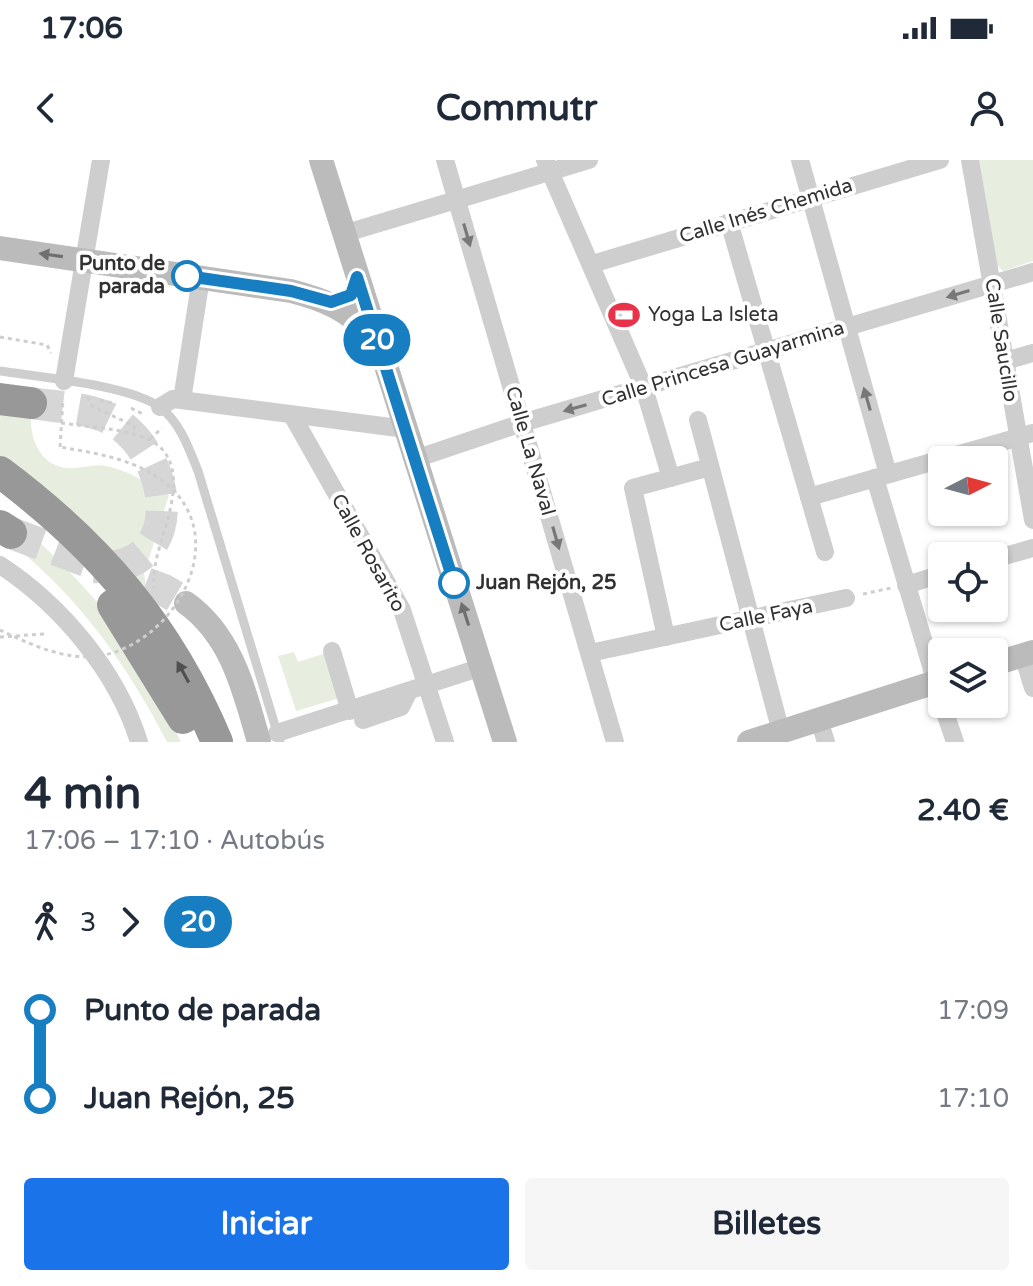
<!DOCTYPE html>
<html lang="es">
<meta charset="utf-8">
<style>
body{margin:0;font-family:"Varela Round",sans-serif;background:#f6f6f7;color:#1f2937;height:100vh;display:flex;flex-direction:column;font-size:30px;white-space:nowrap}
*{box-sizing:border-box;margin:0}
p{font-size:26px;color:#747a83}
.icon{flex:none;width:44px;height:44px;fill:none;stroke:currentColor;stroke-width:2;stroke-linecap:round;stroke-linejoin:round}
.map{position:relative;height:582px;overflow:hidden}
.side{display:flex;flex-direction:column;background:#fff;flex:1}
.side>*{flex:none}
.badge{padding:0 16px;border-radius:26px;font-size:28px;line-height:52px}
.needle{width:52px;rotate:84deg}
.controls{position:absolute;left:928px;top:286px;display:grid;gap:16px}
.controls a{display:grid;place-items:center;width:80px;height:80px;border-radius:8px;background:#fff;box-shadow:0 2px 6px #0004;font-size:40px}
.map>.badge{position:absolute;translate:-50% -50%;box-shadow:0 0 0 4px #fff}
.legs{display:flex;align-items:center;gap:12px;height:88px;padding:0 24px;font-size:26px}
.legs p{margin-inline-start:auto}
.headline{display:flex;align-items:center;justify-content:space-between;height:136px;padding:0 24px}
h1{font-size:44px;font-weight:800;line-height:60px}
.button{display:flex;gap:16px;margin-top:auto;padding:16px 24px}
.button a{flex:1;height:92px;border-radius:8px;background:#1a73e8;color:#fff;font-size:32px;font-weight:800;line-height:92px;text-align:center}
.button a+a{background:#f6f6f7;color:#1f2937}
ul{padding:0 24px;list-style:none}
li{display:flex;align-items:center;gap:28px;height:88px;font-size:30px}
li i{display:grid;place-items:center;width:12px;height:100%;margin:0 10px;background:currentColor}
li i::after{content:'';width:20px;height:20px;margin:-10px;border:6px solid;border-radius:50%;background:#fff}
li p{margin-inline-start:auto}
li:first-child i{background:linear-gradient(#0000 50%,currentColor 0)}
li:last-child i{background:linear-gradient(currentColor 50%,#0000 0)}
.status{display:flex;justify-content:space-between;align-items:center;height:56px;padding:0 40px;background:#fff;direction:ltr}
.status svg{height:22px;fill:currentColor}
header{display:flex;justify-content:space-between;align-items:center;height:104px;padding:0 24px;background:#fff;font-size:36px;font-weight:800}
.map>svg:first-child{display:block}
.green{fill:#e7eedf}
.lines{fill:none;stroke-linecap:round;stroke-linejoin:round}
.highway-tunnel{stroke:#d6d6d6;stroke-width:32;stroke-dasharray:32 16;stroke-linecap:butt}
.path{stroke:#cecece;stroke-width:3;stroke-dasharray:4 4;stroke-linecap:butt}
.lane{stroke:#cecece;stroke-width:9}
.street{stroke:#cecece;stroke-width:18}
.secondary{stroke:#bbb;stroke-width:24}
.highway{stroke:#989898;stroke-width:32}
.path-bridge{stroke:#cecece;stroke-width:3;stroke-dasharray:4 4;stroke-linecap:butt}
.oneway{fill:#787878}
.oneway2{fill:#6f6f6f}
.oneway3{fill:#505050}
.line-1-casing{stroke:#fff;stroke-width:18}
.line-1{stroke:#187ec2;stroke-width:12}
.stop-1-dot{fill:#fff;stroke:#187ec2;stroke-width:4}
.labels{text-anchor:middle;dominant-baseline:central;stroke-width:8;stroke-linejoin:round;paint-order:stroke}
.street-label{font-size:20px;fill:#313131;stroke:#fff}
.stop-label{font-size:20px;font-weight:bold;fill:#313131;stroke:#fff;text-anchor:end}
.poi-label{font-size:20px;fill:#313131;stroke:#fff;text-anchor:start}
</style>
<div class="status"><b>17:06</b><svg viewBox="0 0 49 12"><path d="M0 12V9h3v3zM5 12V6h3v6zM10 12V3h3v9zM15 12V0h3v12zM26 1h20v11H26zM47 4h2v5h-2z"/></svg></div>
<header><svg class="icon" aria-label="back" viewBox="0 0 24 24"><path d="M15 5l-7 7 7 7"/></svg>Commutr<svg class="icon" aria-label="person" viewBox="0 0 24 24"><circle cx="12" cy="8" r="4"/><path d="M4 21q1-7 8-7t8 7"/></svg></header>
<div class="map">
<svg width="1033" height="582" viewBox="0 0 1033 582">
<rect width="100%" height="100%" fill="#fff"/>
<g class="green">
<polygon points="979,0 1033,0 1033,101 1003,111 997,105"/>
<path d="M 0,246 L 32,251 C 28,273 37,301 61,307 C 76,311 92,303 106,306 C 128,310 149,324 169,335 L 144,414 L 147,431 L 189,492 L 216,557 L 0,302 Z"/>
<path d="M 21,365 C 98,435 139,486 181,582 L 167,582 C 127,505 80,438 11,383 Z"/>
<polygon points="294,492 298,502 326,493 340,538 296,551 278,496"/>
</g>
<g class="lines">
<g class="highway-tunnel">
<path d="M 31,243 C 62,248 99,247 124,268 C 176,311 182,413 94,407"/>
<polyline points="11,373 164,430 186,443"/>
</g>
<g class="path">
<polyline points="0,177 47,185 51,193"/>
<polyline points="88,237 92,246 134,266 135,273"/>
<polyline points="100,240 116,244"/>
<polyline points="131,248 145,255"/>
<path d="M 61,263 C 132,273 194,267 167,362 C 161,384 152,405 154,428"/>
<polyline points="150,279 162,268"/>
<polyline points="60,287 63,239"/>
<polyline points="863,434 891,428"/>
<polyline points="0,477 44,474"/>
</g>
<path class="lane" d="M 0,211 C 39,217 132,225 161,248 C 181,264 189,289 198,311 L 280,582"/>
<g class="street">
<polyline points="445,0 615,582"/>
<polyline points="545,0 644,228 671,318"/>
<polyline points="800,0 888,314"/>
<polyline points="970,0 1033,360"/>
<polyline points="729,62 825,392"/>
<polyline points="343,74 589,0"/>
<polyline points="592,104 940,0"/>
<polyline points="1005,201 1033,193"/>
<polyline points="64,221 101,0"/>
<polyline points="182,240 201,118"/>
<polyline points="160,247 173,239 406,269"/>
<polyline points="292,255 402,450 445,582"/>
<polyline points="698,260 781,572"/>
<polyline points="415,299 522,263 1033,112"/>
<polyline points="875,318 942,543"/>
<polyline points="809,337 1033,273"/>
<polyline points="994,399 1033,388"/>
<path d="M 0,405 C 61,445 117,511 139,582"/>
<polyline points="906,425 942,414"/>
<polyline points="666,477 633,328 710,307"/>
<polyline points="332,491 350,551"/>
<polyline points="590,493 846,438"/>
<polyline points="1023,495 1033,528"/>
<polyline points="942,544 955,582"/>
<polyline points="363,560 401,547 408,533"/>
<polyline points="819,560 826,582"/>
<polyline points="277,573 482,507"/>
</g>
<g class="secondary">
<polyline points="321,0 505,582"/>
<path d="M 0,88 L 291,131 C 322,139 352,150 371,178"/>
<path d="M 186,443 C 232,476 244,530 259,582"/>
<polyline points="994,504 1033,492"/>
<polyline points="749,582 942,520"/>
</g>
<g class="highway">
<polyline points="0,239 31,243"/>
<path d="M 0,312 C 99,386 169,467 217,582"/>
<polyline points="0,366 11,373"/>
<polyline points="113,445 183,558"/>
</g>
<path class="path-bridge" d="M 0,470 C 29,484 66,501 99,496 C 175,484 235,377 164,322 C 135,299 95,293 60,287"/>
</g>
<defs><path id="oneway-solid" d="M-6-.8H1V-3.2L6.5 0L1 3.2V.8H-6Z" transform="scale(2)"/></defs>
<g class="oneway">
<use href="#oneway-solid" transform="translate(467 75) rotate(74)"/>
<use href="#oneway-solid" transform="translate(958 134) rotate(163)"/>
<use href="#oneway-solid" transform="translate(867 239) rotate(-106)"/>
<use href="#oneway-solid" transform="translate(575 248) rotate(164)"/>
<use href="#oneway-solid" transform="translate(556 378) rotate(74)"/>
</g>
<g class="oneway2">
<use href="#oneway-solid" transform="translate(51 95) rotate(-172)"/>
<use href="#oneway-solid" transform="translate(465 454) rotate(-108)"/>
</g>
<use class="oneway3" href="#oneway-solid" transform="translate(183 512) rotate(-119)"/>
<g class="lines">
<defs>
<polyline id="line-1" points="187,116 291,131 331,142 351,135 357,117 454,423"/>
</defs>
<use href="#line-1" class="line-1-casing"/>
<use href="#line-1" class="line-1"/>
</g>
<defs>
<symbol id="stadium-bare" viewBox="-9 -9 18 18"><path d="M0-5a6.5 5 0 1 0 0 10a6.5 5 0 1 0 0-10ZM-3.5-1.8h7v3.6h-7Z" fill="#e83249" stroke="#fff" stroke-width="2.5" paint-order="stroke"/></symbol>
</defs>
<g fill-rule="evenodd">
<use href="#stadium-bare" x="602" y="133" width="44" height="44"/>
</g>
<g class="stop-1-dot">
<circle cx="187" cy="116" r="14"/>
<circle cx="454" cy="423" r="14"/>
</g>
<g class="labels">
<g class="street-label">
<text transform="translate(766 51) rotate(-17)">Calle Inés Chemida</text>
<text transform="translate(1001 180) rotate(81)">Calle Saucillo</text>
<text transform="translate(723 204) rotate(-17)">Calle Princesa Guayarmina</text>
<text transform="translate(530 291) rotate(74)">Calle La Naval</text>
<text transform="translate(368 393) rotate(61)">Calle Rosarito</text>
<text transform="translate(766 456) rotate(-12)">Calle Faya</text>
</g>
<g class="stop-label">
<text x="165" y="104">Punto de<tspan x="165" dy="23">parada</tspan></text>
<text x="476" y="423" text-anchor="start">Juan Rejón, 25</text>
</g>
<g class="poi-label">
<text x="648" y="155">Yoga La Isleta</text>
</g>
</g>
</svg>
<div class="controls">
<a><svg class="needle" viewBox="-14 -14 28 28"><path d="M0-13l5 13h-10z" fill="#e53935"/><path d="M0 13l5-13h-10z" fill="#747a83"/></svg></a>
<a><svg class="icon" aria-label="locate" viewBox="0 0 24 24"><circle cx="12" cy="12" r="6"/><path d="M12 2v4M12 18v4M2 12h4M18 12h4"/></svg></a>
<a><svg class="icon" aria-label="layers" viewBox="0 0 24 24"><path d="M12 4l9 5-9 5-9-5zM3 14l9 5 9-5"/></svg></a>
</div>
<b class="badge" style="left:377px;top:180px;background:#187ec2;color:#fff">20</b>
</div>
<section class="side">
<div class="headline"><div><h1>4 min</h1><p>17:06 – 17:10 · Autobús</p></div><b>2.40 €</b></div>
<div class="legs"><svg class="icon" aria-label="walk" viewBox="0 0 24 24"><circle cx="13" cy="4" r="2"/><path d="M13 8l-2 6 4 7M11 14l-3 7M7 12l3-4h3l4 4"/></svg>3<svg class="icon" aria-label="forward" viewBox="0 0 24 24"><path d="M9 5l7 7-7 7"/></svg><b class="badge" style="background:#187ec2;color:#fff">20</b></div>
<ul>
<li><i style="color:#187ec2"></i><b>Punto de parada</b><p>17:09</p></li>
<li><i style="color:#187ec2"></i><b>Juan Rejón, 25</b><p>17:10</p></li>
</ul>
<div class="button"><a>Iniciar</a><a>Billetes</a></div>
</section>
